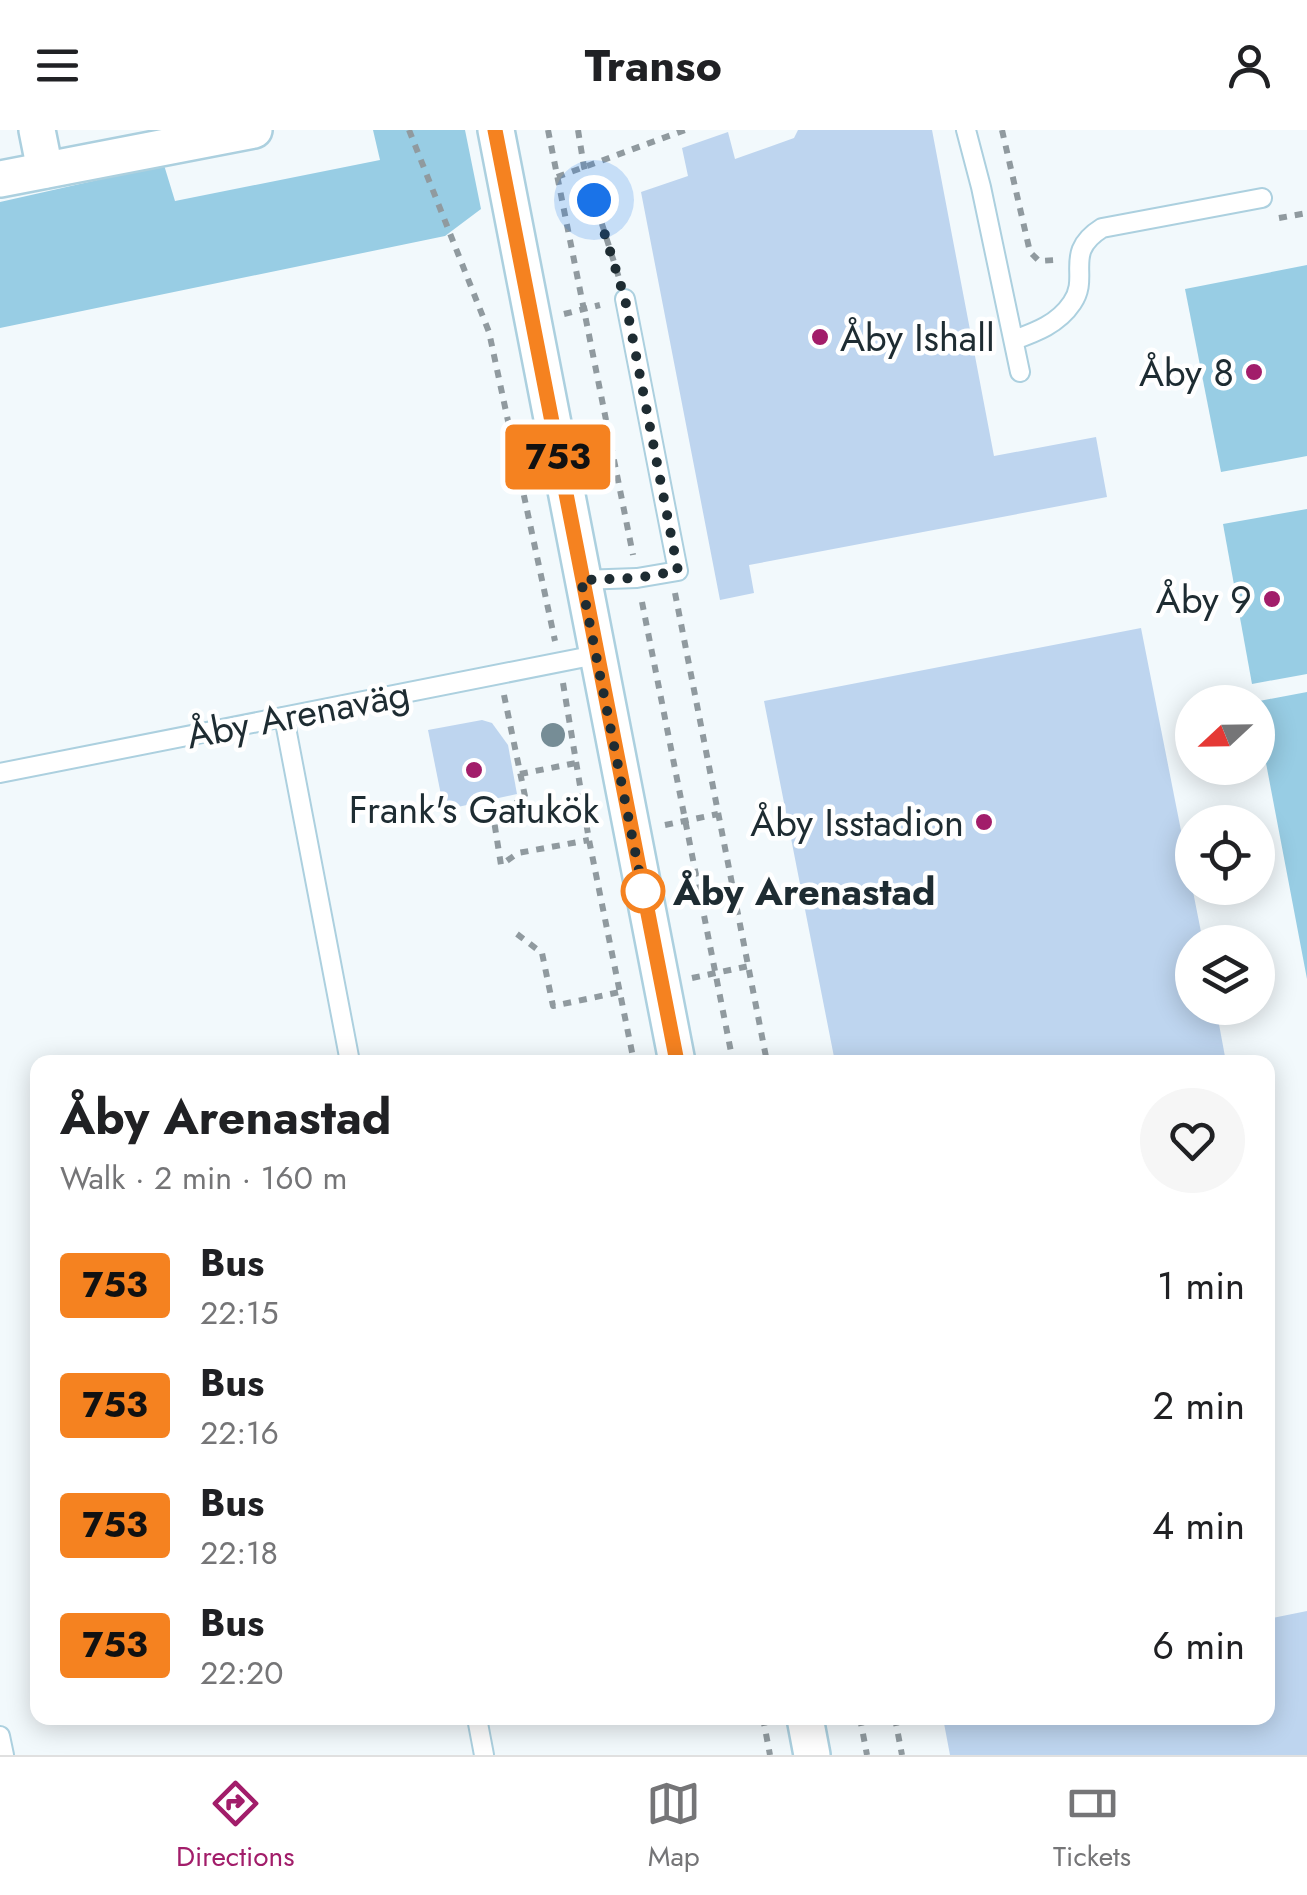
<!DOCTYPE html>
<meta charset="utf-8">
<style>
body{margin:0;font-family:Jost,sans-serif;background:#f6f6f6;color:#202124;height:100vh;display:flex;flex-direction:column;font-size:38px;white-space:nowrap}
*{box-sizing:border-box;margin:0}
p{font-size:32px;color:#757577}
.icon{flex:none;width:55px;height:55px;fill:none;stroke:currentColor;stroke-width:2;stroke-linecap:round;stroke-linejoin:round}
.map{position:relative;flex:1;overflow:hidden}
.sheet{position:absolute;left:30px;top:925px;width:1245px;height:670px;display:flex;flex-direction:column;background:#fff;border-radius:20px;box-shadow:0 5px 25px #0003}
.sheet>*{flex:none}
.badge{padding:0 20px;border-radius:8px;font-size:35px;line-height:65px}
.needle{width:65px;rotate:248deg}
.fabs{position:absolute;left:1175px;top:555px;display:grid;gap:20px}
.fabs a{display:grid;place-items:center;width:100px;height:100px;border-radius:50%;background:#fff;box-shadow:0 5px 25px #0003;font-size:50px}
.you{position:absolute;width:50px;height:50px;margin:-25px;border:8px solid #fff;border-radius:50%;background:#1a73e8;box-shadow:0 0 0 15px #1a73e833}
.map>.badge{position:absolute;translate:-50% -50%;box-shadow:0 0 0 5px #fff}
.round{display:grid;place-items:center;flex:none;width:105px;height:105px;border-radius:52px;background:#f6f6f6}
.headline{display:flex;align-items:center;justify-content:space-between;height:170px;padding:0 30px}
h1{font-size:48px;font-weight:700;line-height:75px}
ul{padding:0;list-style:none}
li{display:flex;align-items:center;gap:30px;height:120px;padding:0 30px}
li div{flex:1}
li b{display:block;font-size:38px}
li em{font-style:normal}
li .badge{min-width:110px;font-weight:700;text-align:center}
header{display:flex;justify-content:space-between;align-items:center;height:130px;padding:0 30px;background:#fff;font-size:45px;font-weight:700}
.tab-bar{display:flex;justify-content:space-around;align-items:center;height:140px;border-top:2px solid #e0e0e0;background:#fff;font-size:28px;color:#757577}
.tab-bar a{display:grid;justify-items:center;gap:5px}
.tab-bar .selected{color:#a21d6a}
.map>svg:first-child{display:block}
.green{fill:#98cde4}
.building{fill:#bed5ef}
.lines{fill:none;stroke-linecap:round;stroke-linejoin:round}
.lane-casing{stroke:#acd0df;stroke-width:22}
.street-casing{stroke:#acd0df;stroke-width:40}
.path{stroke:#909a9f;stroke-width:6;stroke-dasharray:8 8;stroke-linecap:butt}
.lane{stroke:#fff;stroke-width:18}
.street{stroke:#fff;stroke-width:35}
.tree{fill:#768d96}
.line-casing{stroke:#fff;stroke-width:22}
.line{stroke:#f58220;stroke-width:15}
.walk{stroke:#1e2c32;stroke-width:10;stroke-dasharray:0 18}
.poi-dot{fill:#a21d6a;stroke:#fff;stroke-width:4}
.stop-dot{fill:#fff;stroke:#f58220;stroke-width:5}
.labels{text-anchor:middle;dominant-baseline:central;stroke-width:9;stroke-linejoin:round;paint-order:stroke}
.poi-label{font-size:38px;fill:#1e2c32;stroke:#fff;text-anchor:end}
.street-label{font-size:38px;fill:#1e2c32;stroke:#fff}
.stop-label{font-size:38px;font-weight:bold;fill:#1e2c32;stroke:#fff;text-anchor:start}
</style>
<header><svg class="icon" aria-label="menu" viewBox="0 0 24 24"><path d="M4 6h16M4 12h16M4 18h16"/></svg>Transo<svg class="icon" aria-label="person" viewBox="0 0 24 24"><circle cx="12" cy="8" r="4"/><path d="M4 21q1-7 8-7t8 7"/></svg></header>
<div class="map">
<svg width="1307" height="1625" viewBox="0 0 1307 1625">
<rect width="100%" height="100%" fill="#f2f9fc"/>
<g class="green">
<polygon points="373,0 465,0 481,79 445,106 0,198 0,72 164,35 175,71 380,30"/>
<polygon points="1307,135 1307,326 1221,342 1185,159"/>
<polygon points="1307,379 1307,544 1252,554 1223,394"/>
<polygon points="1307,562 1307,849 1258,591 1258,572 1254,572"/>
</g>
<g class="building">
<polygon points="798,0 932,0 994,326 1096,307 1107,367 749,435 754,463 720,470 641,62 688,46 682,18 728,2 735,29 794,8"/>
<polygon points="1141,498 1203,812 1192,812 1192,878 1216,878 1226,932 835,932 764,571"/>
<polygon points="482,590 492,593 508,615 517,664 444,680 428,600"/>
<polygon points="1307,1481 1307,1625 950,1625 943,1588 1268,1588 1268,1489"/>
</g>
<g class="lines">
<defs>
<g id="lane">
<polyline points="966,0 981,57 1020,242"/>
<path d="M 1014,210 C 1036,202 1058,194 1072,173 C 1091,146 1062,123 1102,98 L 1262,68"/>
<polyline points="581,450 637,448 678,441 625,169"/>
<polyline points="284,587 350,932"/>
<polyline points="0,643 596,525"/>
<polyline points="477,1588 484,1625"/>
<polyline points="0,1606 4,1625"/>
</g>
<g id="street">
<polyline points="37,0 45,40"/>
<polyline points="496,0 677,932"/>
<polyline points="0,49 254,0"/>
<polyline points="805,1588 812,1625"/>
</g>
</defs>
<use href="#lane" class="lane-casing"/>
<use href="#street" class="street-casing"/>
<g class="path">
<polyline points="409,0 489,202 555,511"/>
<polyline points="548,0 633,425"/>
<polyline points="578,0 584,37 619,148"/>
<polyline points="1002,0 1030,122 1039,131 1055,130"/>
<polyline points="557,47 685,0"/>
<polyline points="1279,88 1307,83"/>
<polyline points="564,184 600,175"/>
<polyline points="675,463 767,932"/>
<polyline points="642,472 733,932"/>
<polyline points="563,553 589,710 634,932"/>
<polyline points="504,565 526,671 492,678 501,735 518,723 589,710"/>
<polyline points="520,644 576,633"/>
<polyline points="665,695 718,684"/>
<polyline points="517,804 542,823 553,876 620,862"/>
<polyline points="692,848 749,836"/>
<polyline points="763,1588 770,1625"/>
<polyline points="860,1588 867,1625"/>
<polyline points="895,1588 902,1625"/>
</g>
<use href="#lane" class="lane"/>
<use href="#street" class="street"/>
</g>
<circle class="tree" cx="553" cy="605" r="12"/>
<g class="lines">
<defs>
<polyline id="line" points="495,0 677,932"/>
</defs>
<use href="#line" class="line-casing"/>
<use href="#line" class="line"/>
<polyline class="walk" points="594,70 625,169 678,441 637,448 581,450 643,761"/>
</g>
<g class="poi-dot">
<circle cx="820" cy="207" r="10"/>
<circle cx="1254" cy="242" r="10"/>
<circle cx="1272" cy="469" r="10"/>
<circle cx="474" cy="640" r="10"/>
<circle cx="984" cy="692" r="10"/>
</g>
<circle class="stop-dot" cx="643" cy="761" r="20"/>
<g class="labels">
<g class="poi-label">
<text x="840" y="207" text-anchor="start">Åby Ishall</text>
<text x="1234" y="242">Åby 8</text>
<text x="1252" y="469">Åby 9</text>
<text x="474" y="679" text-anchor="middle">Frank's Gatukök</text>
<text x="964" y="692">Åby Isstadion</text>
</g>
<g class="street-label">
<text transform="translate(298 584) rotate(-11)">Åby Arenaväg</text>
</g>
<g class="stop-label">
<text x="673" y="761">Åby Arenastad</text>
</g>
</g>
</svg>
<div class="fabs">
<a><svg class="needle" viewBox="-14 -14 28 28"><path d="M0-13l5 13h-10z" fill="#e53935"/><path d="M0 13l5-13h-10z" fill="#757577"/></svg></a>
<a><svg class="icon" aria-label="locate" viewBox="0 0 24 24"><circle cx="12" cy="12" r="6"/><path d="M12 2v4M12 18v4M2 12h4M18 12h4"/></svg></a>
<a><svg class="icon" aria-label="layers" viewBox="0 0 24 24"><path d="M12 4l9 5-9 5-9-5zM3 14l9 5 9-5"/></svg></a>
</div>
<div class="you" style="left:594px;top:70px"></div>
<b class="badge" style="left:558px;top:327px;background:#f58220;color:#111">753</b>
<section class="sheet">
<div class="headline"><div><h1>Åby Arenastad</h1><p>Walk · 2 min · 160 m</p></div><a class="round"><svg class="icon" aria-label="heart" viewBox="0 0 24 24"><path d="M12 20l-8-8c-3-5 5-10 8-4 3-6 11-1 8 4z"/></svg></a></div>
<ul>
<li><span class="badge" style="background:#f58220;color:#111">753</span><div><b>Bus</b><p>22:15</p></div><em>1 min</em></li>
<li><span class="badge" style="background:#f58220;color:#111">753</span><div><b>Bus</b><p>22:16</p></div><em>2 min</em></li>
<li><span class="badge" style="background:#f58220;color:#111">753</span><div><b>Bus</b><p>22:18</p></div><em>4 min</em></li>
<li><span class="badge" style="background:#f58220;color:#111">753</span><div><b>Bus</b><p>22:20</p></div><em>6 min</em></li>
</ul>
</section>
</div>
<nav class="tab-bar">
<a class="selected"><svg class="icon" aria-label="directions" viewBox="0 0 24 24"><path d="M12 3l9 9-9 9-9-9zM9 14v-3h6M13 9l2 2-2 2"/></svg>Directions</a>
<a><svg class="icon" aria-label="map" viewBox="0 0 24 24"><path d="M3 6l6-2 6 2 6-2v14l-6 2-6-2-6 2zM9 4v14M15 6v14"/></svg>Map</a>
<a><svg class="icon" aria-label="tickets" viewBox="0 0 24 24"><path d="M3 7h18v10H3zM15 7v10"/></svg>Tickets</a>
</nav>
